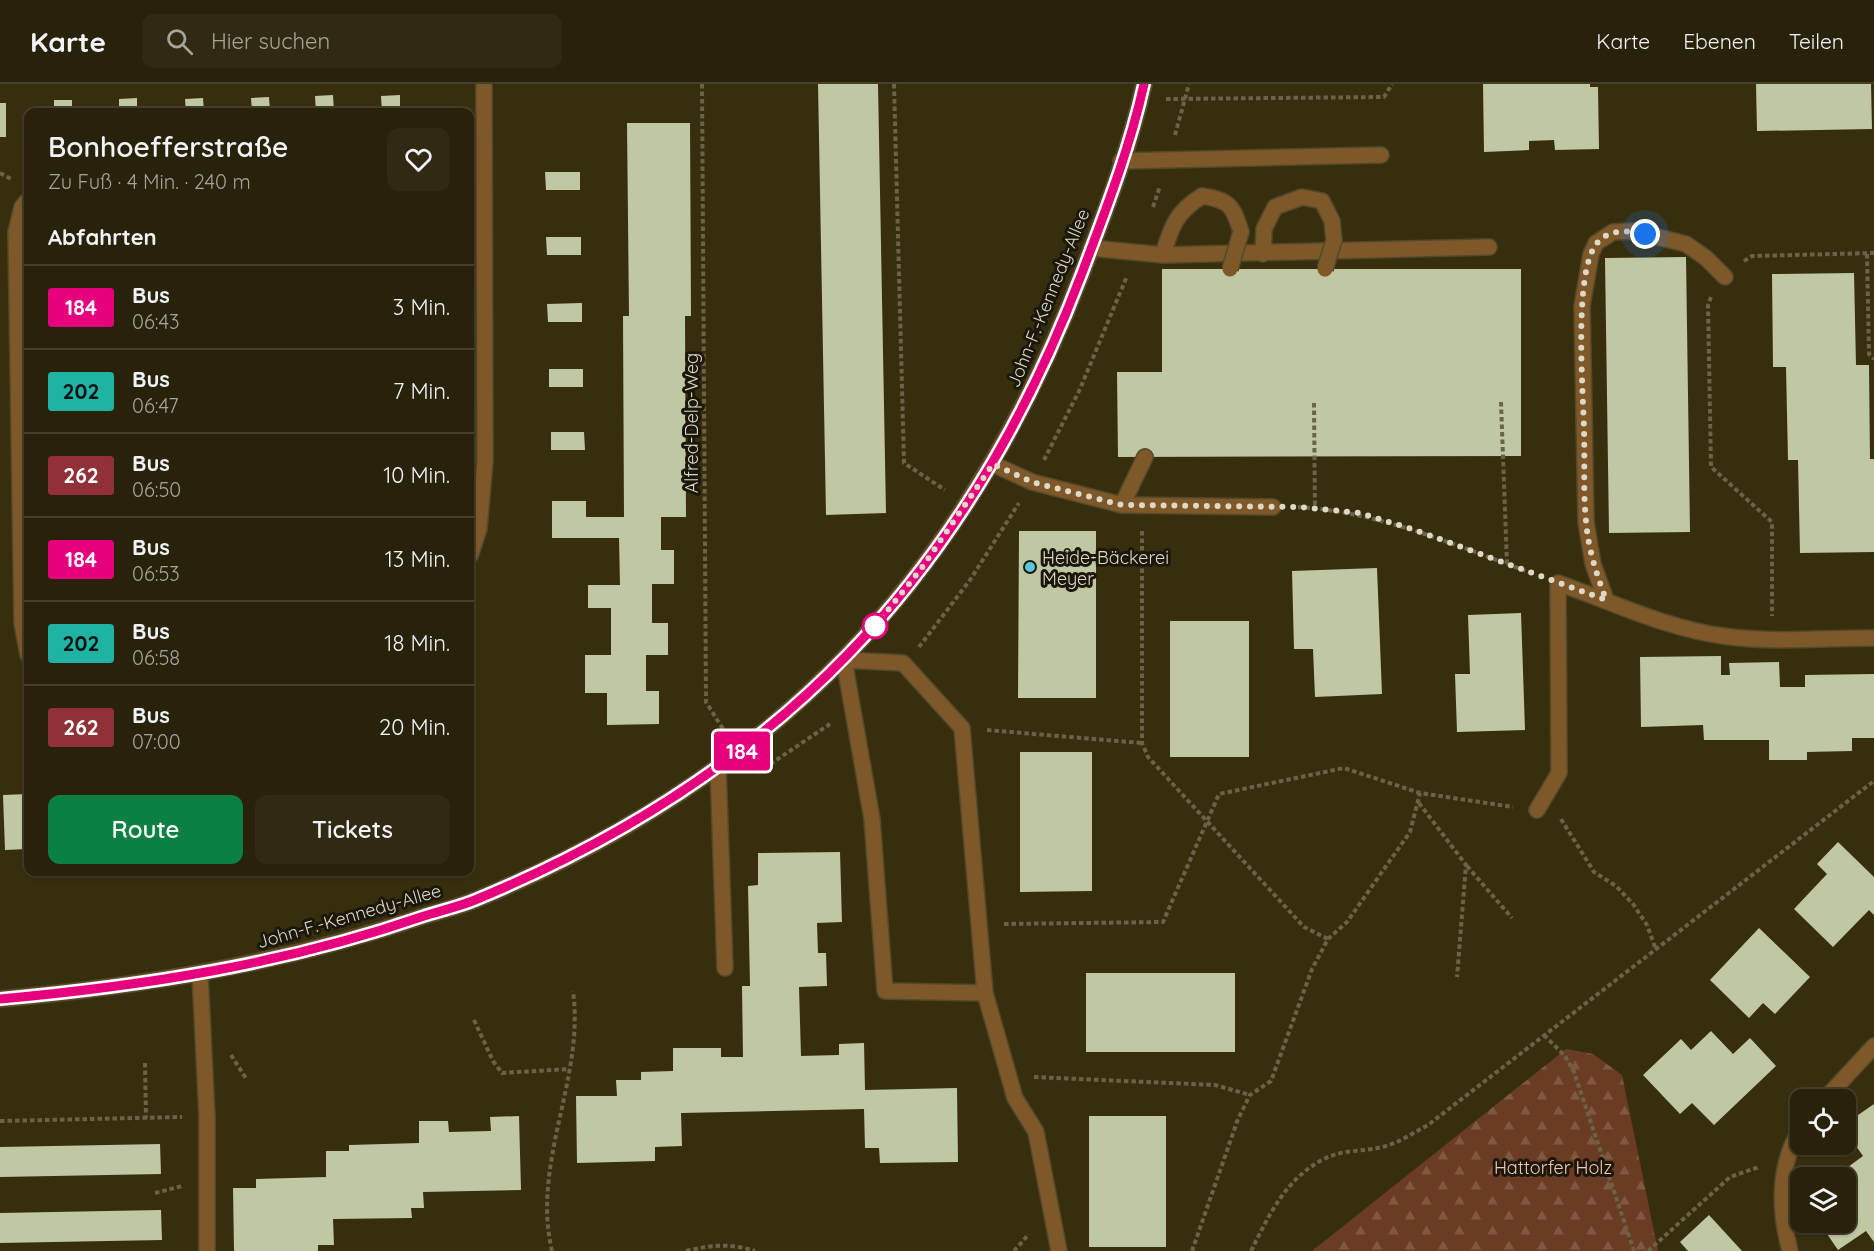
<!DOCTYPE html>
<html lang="de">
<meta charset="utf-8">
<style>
body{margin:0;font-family:Quicksand,sans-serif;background:#312a13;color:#f1f3f6;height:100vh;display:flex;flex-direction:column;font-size:22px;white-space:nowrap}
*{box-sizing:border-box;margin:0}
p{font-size:20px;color:#a5a49c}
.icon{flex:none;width:33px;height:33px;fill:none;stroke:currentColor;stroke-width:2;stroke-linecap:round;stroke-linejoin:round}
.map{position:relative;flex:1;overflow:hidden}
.panel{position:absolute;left:24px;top:24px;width:450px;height:768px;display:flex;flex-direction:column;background:#29220a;border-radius:12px;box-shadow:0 2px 4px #0004,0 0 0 2px #453f2b}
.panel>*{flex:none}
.badge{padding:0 12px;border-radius:4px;font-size:21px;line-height:39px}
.buttons{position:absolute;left:1790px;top:1005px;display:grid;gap:12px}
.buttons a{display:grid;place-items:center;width:66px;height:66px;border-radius:12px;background:#29220a;box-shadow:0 2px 4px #0004,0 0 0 2px #453f2b;font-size:30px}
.you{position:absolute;width:30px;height:30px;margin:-15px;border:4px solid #fff;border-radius:50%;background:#1a73e8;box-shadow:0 0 0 9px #1a73e833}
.map>.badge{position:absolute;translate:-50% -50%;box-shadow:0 0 0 3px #fff}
h2{padding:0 24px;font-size:22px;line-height:54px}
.round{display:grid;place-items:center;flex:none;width:63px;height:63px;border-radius:12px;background:#312a13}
.head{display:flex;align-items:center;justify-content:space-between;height:102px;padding:0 24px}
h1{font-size:28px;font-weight:600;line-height:45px}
.cta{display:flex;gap:12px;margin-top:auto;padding:12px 24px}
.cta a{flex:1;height:69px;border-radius:12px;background:#0b8043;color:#fff;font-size:24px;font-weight:600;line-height:69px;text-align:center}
.cta a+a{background:#312a13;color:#f1f3f6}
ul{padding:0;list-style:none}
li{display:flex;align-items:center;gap:18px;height:84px;padding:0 24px;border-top:2px solid #453f2b}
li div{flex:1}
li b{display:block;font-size:22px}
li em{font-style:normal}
li .badge{min-width:66px;font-weight:700;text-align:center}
header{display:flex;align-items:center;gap:36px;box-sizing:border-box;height:84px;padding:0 30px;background:#29220a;border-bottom:2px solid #453f2b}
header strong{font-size:28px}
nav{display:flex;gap:33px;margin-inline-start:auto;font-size:21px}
.search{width:420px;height:54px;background:#312a13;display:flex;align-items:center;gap:15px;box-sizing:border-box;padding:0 21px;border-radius:12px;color:#a5a49c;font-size:22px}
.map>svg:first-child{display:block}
.forest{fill:url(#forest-firs)}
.building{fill:#bfc8a3}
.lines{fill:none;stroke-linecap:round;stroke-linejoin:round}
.minor-casing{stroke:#52492c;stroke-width:18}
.path{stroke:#6b6348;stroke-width:4;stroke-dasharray:4.5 3;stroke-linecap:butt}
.minor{stroke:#7e5828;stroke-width:15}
.minor-bridge-casing{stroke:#52492c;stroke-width:18;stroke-linecap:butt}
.minor-bridge{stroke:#7e5828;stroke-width:15}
.line-casing{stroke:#fff;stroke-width:14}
.line{stroke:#e6007e;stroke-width:9}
.walk{stroke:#ded9c7;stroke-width:6;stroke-dasharray:0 10.8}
.poi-dot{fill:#56c9e0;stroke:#1b1709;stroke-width:2}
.stop-dot{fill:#fff;stroke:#e6007e;stroke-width:3}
.labels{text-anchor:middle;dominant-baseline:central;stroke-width:6;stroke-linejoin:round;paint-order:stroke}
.street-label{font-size:18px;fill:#ded9c7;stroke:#1b1709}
.poi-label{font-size:18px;fill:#ded9c7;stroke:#1b1709;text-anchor:start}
.park-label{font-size:18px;fill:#f6c8b2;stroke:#1b1709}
</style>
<header>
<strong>Karte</strong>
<div class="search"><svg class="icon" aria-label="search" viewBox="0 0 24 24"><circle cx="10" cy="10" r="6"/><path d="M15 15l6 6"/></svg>Hier suchen</div>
<nav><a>Karte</a><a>Ebenen</a><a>Teilen</a></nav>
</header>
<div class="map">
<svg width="1874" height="1167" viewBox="0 0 1874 1167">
<defs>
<pattern id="forest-firs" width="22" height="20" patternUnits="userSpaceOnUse" patternTransform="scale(1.5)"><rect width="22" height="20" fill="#6b3c24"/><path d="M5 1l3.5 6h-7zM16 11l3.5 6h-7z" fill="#805842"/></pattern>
</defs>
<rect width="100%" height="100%" fill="#372e0e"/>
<polygon class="forest" points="1566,965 1593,970 1622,991 1658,1167 1312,1167"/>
<g class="building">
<polygon points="818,0 878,0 886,429 826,431"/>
<polygon points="1483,0 1590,0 1590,3 1598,3 1599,65 1555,66 1554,56 1529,57 1529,66 1484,68"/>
<polygon points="1756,0 1871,0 1872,45 1757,47"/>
<polygon points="333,11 334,28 316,28 315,12"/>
<polygon points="400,11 400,28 382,28 381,12"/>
<polygon points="269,13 270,28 252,28 251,14"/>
<polygon points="137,14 137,28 119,28 119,15"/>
<polygon points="203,14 204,28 186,28 185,15"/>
<rect x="54" y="16" width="18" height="12"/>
<rect x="0" y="19" width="6" height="34"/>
<polygon points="627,39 690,39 691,232 685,232 686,433 661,433 661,466 674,466 674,500 652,500 652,539 668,539 668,571 646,571 646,607 659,607 659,640 607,641 607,609 585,609 585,571 611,571 611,524 588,524 588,501 620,501 619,454 552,454 552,417 586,417 586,433 624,433 623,232 629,232"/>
<polygon points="545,88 580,88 580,106 546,106"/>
<polygon points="546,153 581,153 581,171 547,171"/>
<polygon points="1686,173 1690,448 1609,449 1605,174"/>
<polygon points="1162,185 1521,185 1521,372 1118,373 1117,288 1162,288"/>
<polygon points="1854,189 1856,281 1869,281 1870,375 1874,375 1874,468 1800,469 1798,376 1788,376 1786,283 1773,283 1772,190"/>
<polygon points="582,219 582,238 548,238 547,220"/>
<rect x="549" y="285" width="34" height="18"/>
<polygon points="551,348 584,348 585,366 551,366"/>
<polygon points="1019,447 1096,447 1096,614 1018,614"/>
<polygon points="1377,484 1382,610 1315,613 1313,565 1294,565 1292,487"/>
<polygon points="1521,529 1525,646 1457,648 1455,590 1470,590 1468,531"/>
<rect x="1170" y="537" width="79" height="136"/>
<polygon points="1721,572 1721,591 1730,591 1729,579 1779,578 1780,603 1805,603 1805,591 1874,590 1874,654 1852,654 1852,667 1807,668 1807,676 1769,676 1769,656 1704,656 1703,641 1641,643 1640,573"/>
<polygon points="1020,668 1092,668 1092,807 1020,808"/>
<polygon points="28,710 28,765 5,766 3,711"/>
<polygon points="1838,758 1874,793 1874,831 1869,826 1833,863 1794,825 1827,790 1817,780"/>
<polygon points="840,768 842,838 817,839 818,869 826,869 827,902 799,903 801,972 839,971 839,960 864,959 865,1006 957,1004 958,1078 880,1079 879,1064 865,1064 864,1025 681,1029 682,1062 655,1063 655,1077 577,1079 576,1012 617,1012 616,996 641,996 641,988 673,987 673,964 721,964 721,973 743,973 742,902 750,902 748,802 758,801 758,769"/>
<polygon points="1759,844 1810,893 1775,930 1763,919 1749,934 1710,896"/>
<rect x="1086" y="889" width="149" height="79"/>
<polygon points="1711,947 1733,970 1750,954 1776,982 1714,1041 1692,1019 1680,1030 1643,991 1681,955 1691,966"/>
<polygon points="1874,1020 1874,1158 1866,1147 1838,1166 1819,1138 1845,1138 1845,1094 1833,1094 1863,1072 1845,1046 1845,1040"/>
<polygon points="519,1032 521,1106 423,1108 424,1124 411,1124 412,1134 333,1135 334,1161 318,1161 318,1167 234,1167 233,1104 256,1104 256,1095 326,1093 326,1067 349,1067 349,1061 419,1059 419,1037 448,1037 449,1048 491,1047 490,1033"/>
<rect x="1089" y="1032" width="77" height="131"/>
<polygon points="160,1060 161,1090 0,1093 0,1063"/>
<polygon points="161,1126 162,1156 0,1159 0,1129"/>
<polygon points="1709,1131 1742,1167 1688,1167 1680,1158"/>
</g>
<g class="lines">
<defs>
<g id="minor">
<polyline points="1121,77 1381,71"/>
<polyline points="28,116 22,123 16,148 22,539 28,571"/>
<polyline points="1091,164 1163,171 1489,163"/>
<polyline points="1263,170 1264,145 1275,123 1302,113 1322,117 1332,137 1334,156"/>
<path d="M 1163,171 C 1171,143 1176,128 1202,112 C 1230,116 1233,122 1241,148"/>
<polyline points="993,380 1032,398 1122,421 1273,423"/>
<polyline points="1122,421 1145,373"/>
<polyline points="470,472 479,445 485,377 484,0"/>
<polyline points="1606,516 1593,480 1586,438 1582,222 1591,170 1596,159 1613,148 1633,147 1686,160 1706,174 1725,193"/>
<polyline points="718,683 725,884"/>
<path d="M 1537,726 L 1559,689 L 1558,499 C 1612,518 1665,544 1723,552 C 1773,559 1824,554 1874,554"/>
<polyline points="200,890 207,1033 207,1167"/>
<polyline points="985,909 885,907 872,735 844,576 903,579 962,644 985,909 1015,1014 1036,1048 1059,1167"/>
<path d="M 0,915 C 143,902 285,879 421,833 C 439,827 458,823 475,816 C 776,693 966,492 1082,189 C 1105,128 1130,64 1144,0"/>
<polyline points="1824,1016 1874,962"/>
<path d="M 1790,1167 C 1779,1126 1777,1084 1800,1046"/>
</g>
</defs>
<use href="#minor" class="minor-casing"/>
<g class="path">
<polyline points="702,0 706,618 723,645"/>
<polyline points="894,0 904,379 945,406"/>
<polyline points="1166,15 1384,13 1392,0"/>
<polyline points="1175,51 1189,0"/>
<polyline points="0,89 13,96"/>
<polyline points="1153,123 1160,102"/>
<polyline points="1867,170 1869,270 1874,275"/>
<polyline points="1744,177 1752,172 1874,169"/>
<polyline points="1711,213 1708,221 1711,383 1772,438 1772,532"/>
<polyline points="1501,318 1507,480"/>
<polyline points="1314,319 1315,425"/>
<polyline points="1044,376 1080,305 1127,192"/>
<path d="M 1298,423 C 1381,428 1457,462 1534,490"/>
<polyline points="1142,447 1142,659 1148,673 1304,843 1328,855"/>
<polyline points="919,563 970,496 1019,419"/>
<polyline points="987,646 1142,659"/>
<polyline points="752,685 757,689 830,640"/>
<polyline points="1419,719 1466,781 1457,893"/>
<polyline points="1561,735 1594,788 1616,802 1633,820 1647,841 1656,866"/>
<polyline points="1467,782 1512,834"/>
<polyline points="1004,840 1163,838 1219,710 1344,684 1420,709 1513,723"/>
<polyline points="474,936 493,977 502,989 569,985"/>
<polyline points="1544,951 1565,972 1574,988 1634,1167"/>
<polyline points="231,971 247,996"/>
<polyline points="145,979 146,1034"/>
<polyline points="1034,993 1215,1001 1250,1011"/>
<polyline points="0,1037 182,1033"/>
<polyline points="155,1109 182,1102"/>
<path d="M 552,1167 C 531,1078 585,995 573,907"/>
<path d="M 686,1167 C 711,1161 730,1159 755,1167"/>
<polyline points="1014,1167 1029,1150"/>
<polyline points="1192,1167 1238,1035 1250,1011 1271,997 1312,885 1328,855 1347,838 1410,748 1420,709"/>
<path d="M 1251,1167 C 1269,1131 1286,1094 1324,1075 C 1342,1065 1364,1068 1382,1063 C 1399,1059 1413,1049 1428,1041 L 1874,697"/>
<polyline points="1648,1167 1730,1093 1759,1083"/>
</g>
<use href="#minor" class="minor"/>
<defs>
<g id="minor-bridge">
<polyline points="1230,185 1241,148"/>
<polyline points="1325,185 1334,156"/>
</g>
</defs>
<use href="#minor-bridge" class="minor-bridge-casing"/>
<use href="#minor-bridge" class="minor-bridge"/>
</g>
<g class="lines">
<defs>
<path id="line" d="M 0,915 C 143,902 285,880 421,833 C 439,827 458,823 475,816 C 776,692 967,493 1082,189 C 1105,128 1130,64 1144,0"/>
</defs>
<use href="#line" class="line-casing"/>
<use href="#line" class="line"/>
<path class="walk" d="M 875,542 L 921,485 L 993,380 L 1032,398 L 1122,421 L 1300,423 L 1360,429 L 1415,446 L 1606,516 C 1597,491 1588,465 1586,437 C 1583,407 1585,376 1584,346 C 1583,305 1574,194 1595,162 C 1605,145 1628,146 1645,150"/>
</g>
<circle class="poi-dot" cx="1030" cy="483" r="6"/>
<circle class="stop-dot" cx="875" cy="542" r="12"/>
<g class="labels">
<g class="street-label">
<text transform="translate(1048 214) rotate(-68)">John-F.-Kennedy-Allee</text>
<text transform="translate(691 339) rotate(-90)">Alfred-Delp-Weg</text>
<text transform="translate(349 832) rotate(-16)">John-F.-Kennedy-Allee</text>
</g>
<g class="poi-label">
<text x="1042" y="473">Heide-Bäckerei<tspan x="1042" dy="21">Meyer</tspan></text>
</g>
<g class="park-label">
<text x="1553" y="1083">Hattorfer Holz</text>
</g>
</g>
</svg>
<div class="buttons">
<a><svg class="icon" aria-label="locate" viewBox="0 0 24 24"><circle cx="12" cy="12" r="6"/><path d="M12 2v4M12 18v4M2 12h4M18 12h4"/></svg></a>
<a><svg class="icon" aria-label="layers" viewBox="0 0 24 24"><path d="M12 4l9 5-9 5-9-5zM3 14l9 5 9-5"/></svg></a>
</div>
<div class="you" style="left:1645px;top:150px"></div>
<b class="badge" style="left:742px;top:667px;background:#e6007e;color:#fff">184</b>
<section class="panel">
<div class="head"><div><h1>Bonhoefferstraße</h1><p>Zu Fuß · 4 Min. · 240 m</p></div><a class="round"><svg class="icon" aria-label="heart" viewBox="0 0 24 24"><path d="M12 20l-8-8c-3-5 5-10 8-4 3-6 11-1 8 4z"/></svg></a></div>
<h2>Abfahrten</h2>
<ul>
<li><span class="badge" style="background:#e6007e;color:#fff">184</span><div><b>Bus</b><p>06:43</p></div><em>3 Min.</em></li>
<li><span class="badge" style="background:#1fb3a4;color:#111">202</span><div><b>Bus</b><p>06:47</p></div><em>7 Min.</em></li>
<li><span class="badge" style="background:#923037;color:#fff">262</span><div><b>Bus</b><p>06:50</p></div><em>10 Min.</em></li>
<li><span class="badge" style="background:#e6007e;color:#fff">184</span><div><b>Bus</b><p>06:53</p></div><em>13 Min.</em></li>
<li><span class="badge" style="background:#1fb3a4;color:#111">202</span><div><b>Bus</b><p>06:58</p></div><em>18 Min.</em></li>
<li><span class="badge" style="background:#923037;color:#fff">262</span><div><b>Bus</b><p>07:00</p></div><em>20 Min.</em></li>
</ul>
<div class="cta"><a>Route</a><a>Tickets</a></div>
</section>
</div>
